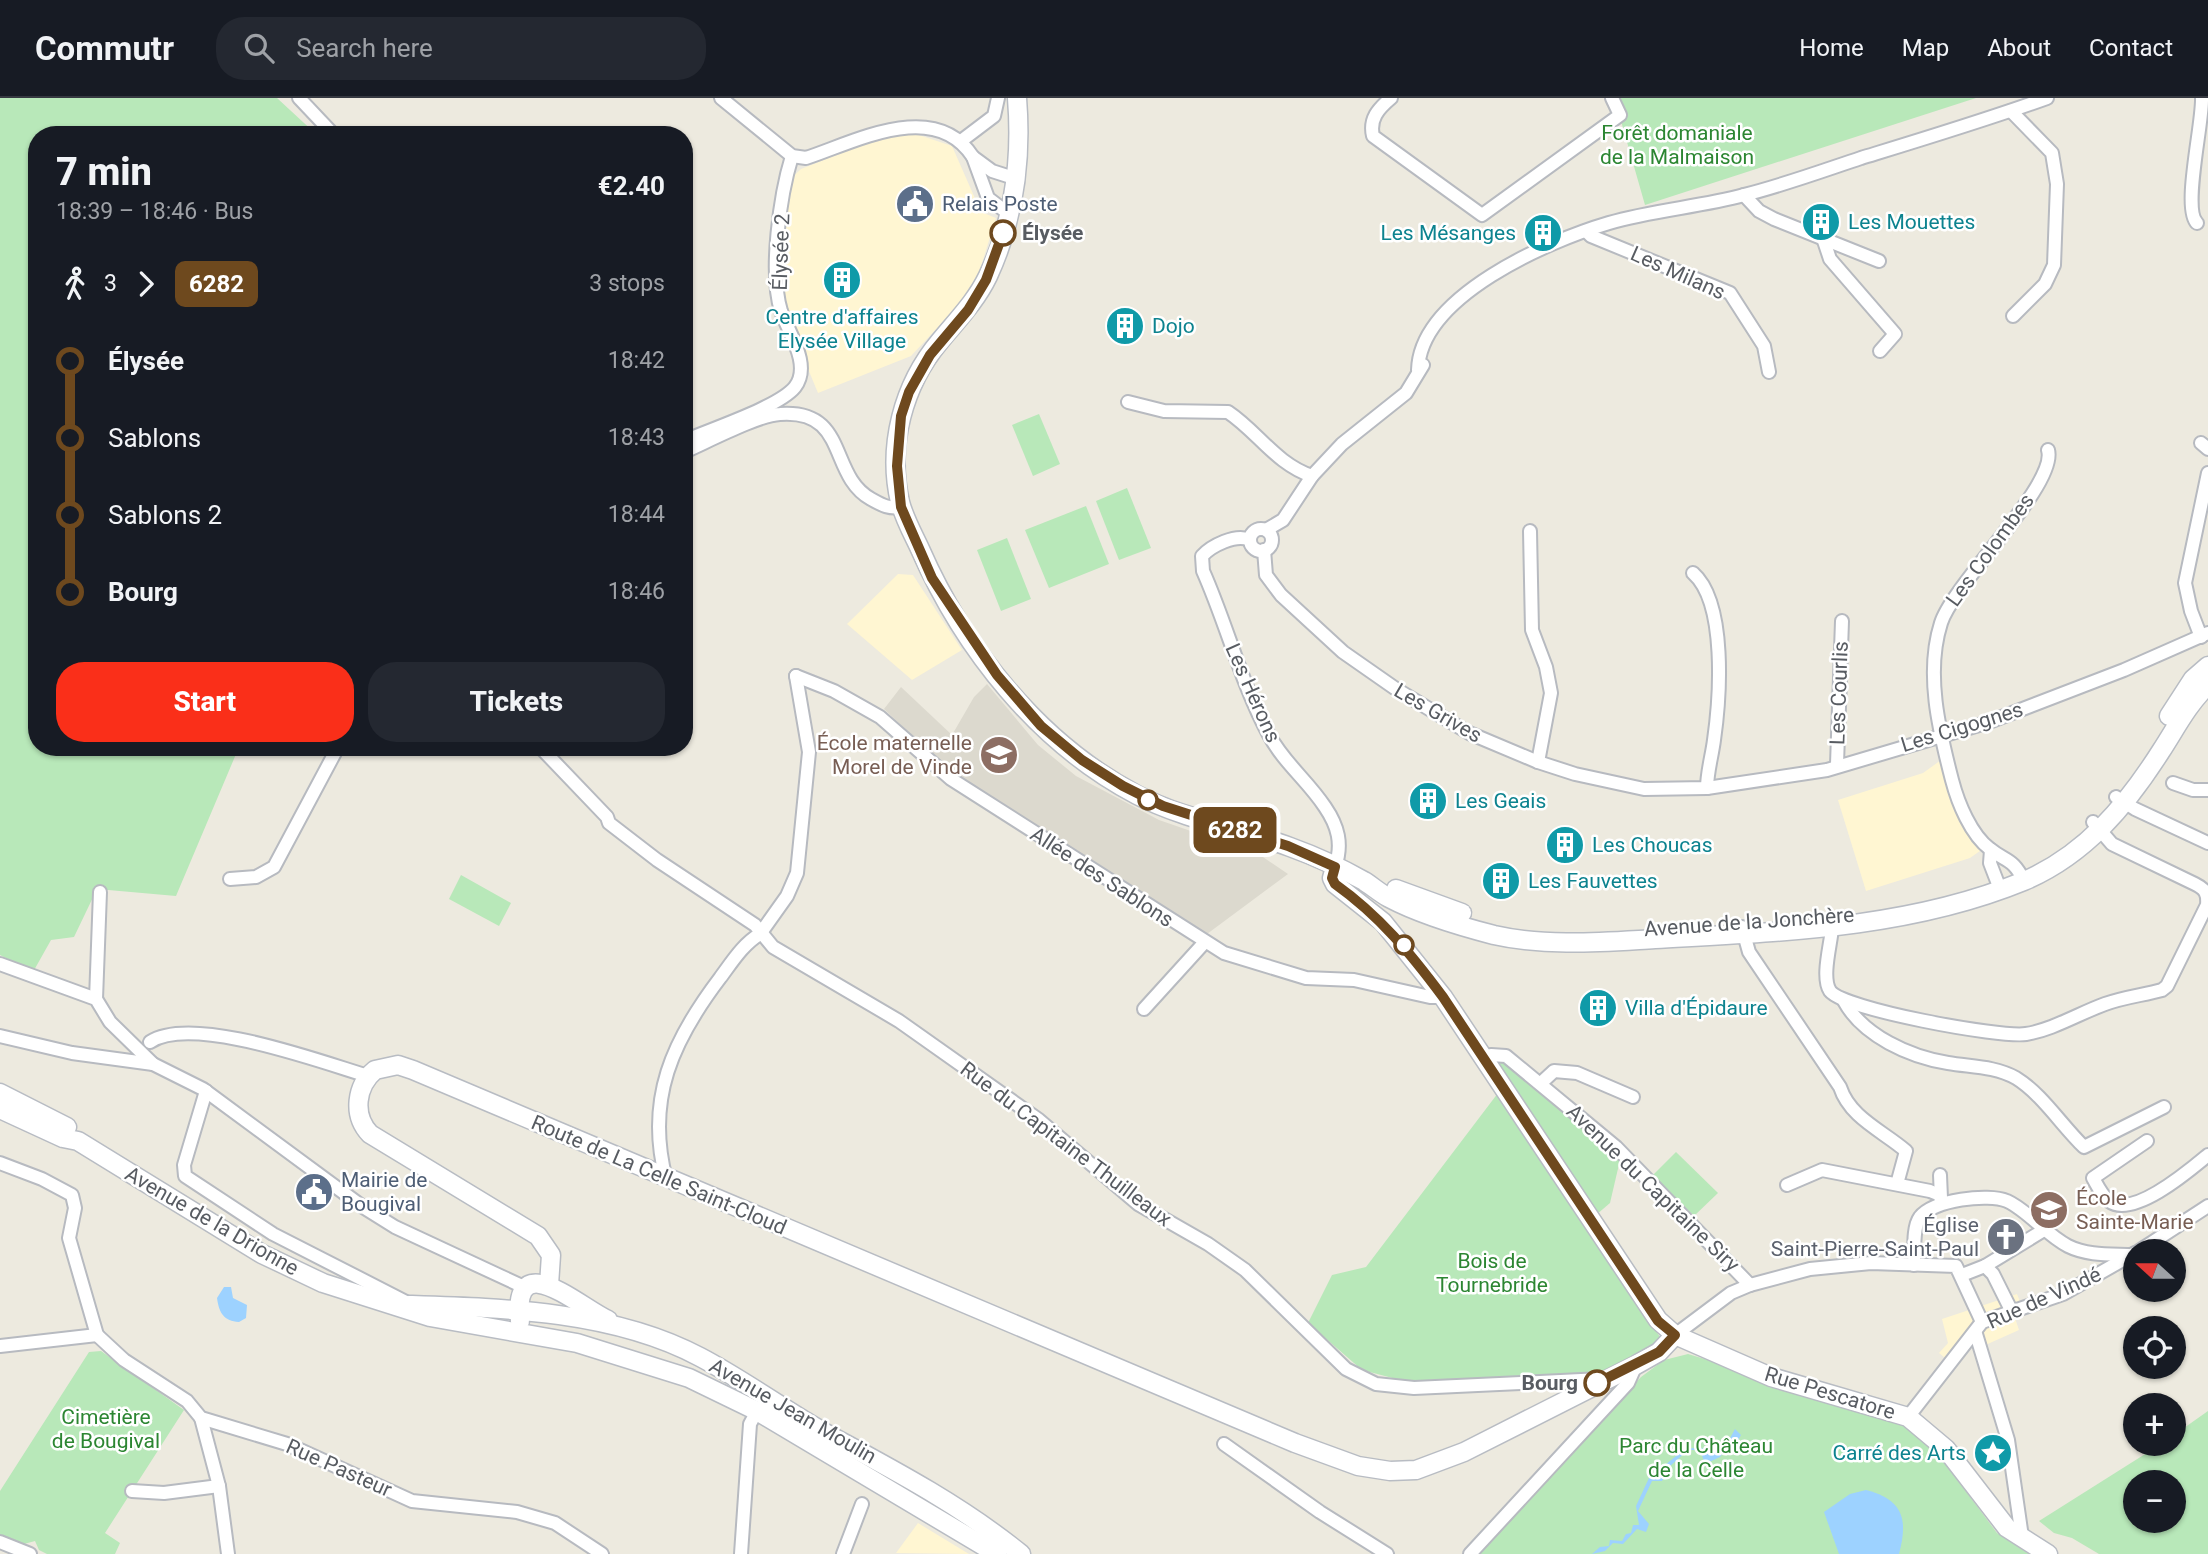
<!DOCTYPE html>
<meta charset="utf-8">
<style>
body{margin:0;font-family:Roboto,sans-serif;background:#242831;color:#f1f3f6;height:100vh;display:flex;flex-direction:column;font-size:26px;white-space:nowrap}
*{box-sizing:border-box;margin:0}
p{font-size:23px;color:#9ea1a6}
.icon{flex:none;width:38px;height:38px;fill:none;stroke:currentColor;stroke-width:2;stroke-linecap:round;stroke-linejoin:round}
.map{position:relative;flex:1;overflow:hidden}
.side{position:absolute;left:28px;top:28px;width:665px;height:630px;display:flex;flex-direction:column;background:#171b24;border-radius:28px;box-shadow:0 2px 5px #0004}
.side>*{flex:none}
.badge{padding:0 14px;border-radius:10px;font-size:24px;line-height:46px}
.needle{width:46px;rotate:291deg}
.fabs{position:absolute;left:2123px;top:1141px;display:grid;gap:14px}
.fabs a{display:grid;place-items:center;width:63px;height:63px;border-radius:50%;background:#171b24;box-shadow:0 2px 5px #0004;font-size:35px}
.map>.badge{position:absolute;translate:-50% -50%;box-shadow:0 0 0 4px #fff}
.legs{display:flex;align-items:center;gap:10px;height:77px;padding:0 28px;font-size:23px}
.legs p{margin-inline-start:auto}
.headline{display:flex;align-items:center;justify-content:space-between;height:119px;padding:0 28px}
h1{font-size:38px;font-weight:800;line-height:52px}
.action{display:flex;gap:14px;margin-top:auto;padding:14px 28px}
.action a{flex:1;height:80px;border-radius:28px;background:#fa2f19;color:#fff;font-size:28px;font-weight:800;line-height:80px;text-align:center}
.action a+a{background:#242831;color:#f1f3f6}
ul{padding:0 28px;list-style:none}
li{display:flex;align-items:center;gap:24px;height:77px;font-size:26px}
li i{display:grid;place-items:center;width:10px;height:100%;margin:0 9px;background:currentColor}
li i::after{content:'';width:18px;height:18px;margin:-9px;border:5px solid;border-radius:50%;background:#171b24}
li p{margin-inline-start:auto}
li:first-child i{background:linear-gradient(#0000 50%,currentColor 0)}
li:last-child i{background:linear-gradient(currentColor 50%,#0000 0)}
header{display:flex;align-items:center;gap:42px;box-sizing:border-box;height:98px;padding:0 35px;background:#171b24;border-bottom:2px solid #363941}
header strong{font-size:33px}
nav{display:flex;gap:38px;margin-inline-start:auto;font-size:24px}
.search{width:490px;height:63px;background:#242831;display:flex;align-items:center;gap:18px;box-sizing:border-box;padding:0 24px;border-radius:28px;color:#9ea1a6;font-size:26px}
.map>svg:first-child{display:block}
.commercial{fill:#fff6d2}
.education{fill:#dcd9ce}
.green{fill:#b8e8b9;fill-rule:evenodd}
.water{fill:#9dd2ff}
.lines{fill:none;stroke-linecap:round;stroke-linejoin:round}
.street-casing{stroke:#b7bac0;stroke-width:16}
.secondary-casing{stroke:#b8bcc3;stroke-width:21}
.street{stroke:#fff;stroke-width:12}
.secondary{stroke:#fff;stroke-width:18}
.line-1-casing{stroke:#fff;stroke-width:16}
.line-1{stroke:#6e491e;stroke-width:10}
.stop-1-dot{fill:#fff;stroke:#6e491e;stroke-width:3.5}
.labels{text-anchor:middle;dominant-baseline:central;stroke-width:5;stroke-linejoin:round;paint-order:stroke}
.park-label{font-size:21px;fill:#2c8632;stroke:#fff}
.service-label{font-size:21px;fill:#4e5e75;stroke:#fff;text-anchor:start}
.culture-label{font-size:21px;fill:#0d838f;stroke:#fff;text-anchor:start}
.stop-label{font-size:21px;font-weight:bold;fill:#585c62;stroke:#fff;text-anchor:start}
.street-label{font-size:21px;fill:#585c62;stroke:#fff}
.education-label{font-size:21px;fill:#785e54;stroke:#fff;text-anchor:end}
.worship-label{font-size:21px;fill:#5b616d;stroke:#fff;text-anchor:end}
</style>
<header>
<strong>Commutr</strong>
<div class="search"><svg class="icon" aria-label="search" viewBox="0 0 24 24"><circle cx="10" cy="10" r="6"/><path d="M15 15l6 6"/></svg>Search here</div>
<nav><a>Home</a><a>Map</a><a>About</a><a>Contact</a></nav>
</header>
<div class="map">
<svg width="2208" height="1456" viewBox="0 0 2208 1456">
<rect width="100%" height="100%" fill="#edeadf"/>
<g class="commercial">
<polygon points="913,35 952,48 981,114 996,120 977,181 958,208 911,258 818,295 782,208 779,174 789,82 801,71 885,38"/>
<polygon points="898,476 913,477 962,552 912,582 847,526"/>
<polygon points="1948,657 1952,681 1987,748 1970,760 1866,793 1838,702 1923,675"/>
<polygon points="2017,1196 2021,1206 2014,1209 2015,1220 2019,1232 1981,1249 1976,1237 1951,1265 1939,1255 1948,1245 1942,1221"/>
<polygon points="918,1425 969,1456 896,1455"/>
</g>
<polygon class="education" points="987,586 1038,647 1076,678 1159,722 1260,757 1288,776 1207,836 959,682 884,611 901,589 952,637 974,599"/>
<g class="green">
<polygon points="0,0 277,0 317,37 37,37 37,649 239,649 176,798 97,791 74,839 51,842 33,874 0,857"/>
<polygon points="1608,0 1976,0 1645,107 1621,23"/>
<polygon points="1039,316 1060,366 1033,378 1012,327"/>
<polygon points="1127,390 1151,450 1119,462 1096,403"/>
<polygon points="1086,408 1109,466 1049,490 1025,432"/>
<polygon points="1007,440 1031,501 1001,513 977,452"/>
<polygon points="461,777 511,805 499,828 449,801"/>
<polygon points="1502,962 1615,1054 1620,1062 1610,1105 1596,1117 1492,968"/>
<polygon points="1498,995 1660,1239 1659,1244 1602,1275 1404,1283 1362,1272 1308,1225 1332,1177 1366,1169"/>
<polygon points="1676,1054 1718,1095 1694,1118 1653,1077"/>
<polygon points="101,1253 184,1312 105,1435 120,1445 115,1456 47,1456 39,1452 35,1443 24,1446 0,1437 0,1393 89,1254"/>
<polygon points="1688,1256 1718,1265 1769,1289 1903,1325 1941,1360 1997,1435 2029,1456 1475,1456 1641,1279 1664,1262"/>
<path d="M 2208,1313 L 2208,1456 L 2099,1456 L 2072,1440 L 2054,1435 L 2039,1423 L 2161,1346 L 2174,1346 L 2174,1337 ZM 2135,1384 L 2174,1384 L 2174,1423 L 2135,1423 Z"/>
</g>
<g class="water">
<path d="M 224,1189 L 231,1189 L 233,1200 L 247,1207 L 246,1220 L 239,1224 C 224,1223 219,1215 217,1200 Z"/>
<polygon points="1735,1331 1741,1337 1737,1344 1731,1344 1720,1359 1705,1366 1700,1352 1688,1352 1669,1369 1662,1383 1652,1383 1638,1413 1649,1426 1646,1434 1637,1431 1623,1446 1613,1445 1605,1453 1592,1456 1600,1449 1609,1448 1610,1442 1622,1443 1626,1436 1631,1435 1633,1427 1639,1427 1636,1408 1649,1380 1686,1350 1724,1351"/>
<path d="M 1866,1392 C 1904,1402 1908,1422 1899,1456 L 1839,1456 L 1824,1414 L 1850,1396 Z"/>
</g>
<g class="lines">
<defs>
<g id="street">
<polyline points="299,0 334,37"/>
<path d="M 721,0 L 792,58 L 806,60 C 855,44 935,0 973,59"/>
<path d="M 1391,0 C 1378,11 1369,21 1373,38 L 1482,117 L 1620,17 L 1612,0"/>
<polyline points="2011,13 2052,55 2057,86 2054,167 2045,186 2013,218"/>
<polyline points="961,43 994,18 998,0"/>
<polyline points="1744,97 1759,113 1774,121 1879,163"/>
<polyline points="1009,116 988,100 973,59 992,73 1017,81"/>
<path d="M 2197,125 C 2182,111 2203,25 2202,0"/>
<polyline points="1586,133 1591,138 1730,195 1764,248 1769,274"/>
<polyline points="1823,140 1830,161 1895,236 1880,253"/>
<path d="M 1418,272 C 1420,198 1548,143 1609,125 C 1653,112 1700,109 1744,97 C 1784,87 1822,73 1861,60 C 1923,41 1986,22 2047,0"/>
<path d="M 1128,304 L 1164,313 L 1228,314 C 1258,334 1276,366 1312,378"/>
<path d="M 684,343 C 711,331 779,309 795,289 C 812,267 788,234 781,213 C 769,174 780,97 792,58"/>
<polyline points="2201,345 2208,351"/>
<path d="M 684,354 C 707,344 758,317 780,316 C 849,311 828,377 871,401 C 882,407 888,411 901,409"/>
<circle cx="1261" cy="442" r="11"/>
<polyline points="1266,432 1283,422 1312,378 1342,346 1406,295 1423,267"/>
<polyline points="1530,433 1532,532 1546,569 1551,595 1538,664"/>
<path d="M 1250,442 C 1236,435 1211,448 1202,458 L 1203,473 C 1227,527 1241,585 1269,637 C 1284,665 1308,683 1325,709 C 1338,728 1343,746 1335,769"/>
<polyline points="1264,452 1266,477 1281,497 1343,554 1396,591 1469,635 1538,664 1575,676 1644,691 1707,690 1827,672 1989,624 2124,572 2208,535"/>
<path d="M 1693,475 C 1727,505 1720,600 1714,642 C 1712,658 1707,674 1707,690"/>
<polyline points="2201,539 2191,513 2185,485 2208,375"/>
<polyline points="796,578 834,593 880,619 951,681 1224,855 1306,880 1354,882 1430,899 1443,899"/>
<polyline points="540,649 607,719 609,725 657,762 755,827 773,849 899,923 1039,1022 1138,1106 1208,1146 1245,1172 1346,1271 1376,1286 1414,1290 1602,1281"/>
<polyline points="1837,666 1842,523"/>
<polyline points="2173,685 2193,692 2208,692"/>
<polyline points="2116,699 2135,711 2208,745"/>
<polyline points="1991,752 1990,765 2000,791"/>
<polyline points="230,781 256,779 274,769 338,649"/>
<path d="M 2024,783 C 2013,760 2006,764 1990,751 C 1971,737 1958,705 1952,682 C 1939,632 1925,575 1941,525 C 1953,486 2058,386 2048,352"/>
<path d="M 1829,822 L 1832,830 C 1831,846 1821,879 1830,893 C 1843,911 2000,940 2026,936 C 2052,932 2080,915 2105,906 C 2124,899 2144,897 2162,892 L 2167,888 L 2207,807 C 2208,795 2205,791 2195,786 L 2112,746 L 2093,724"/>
<path d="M 1742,829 L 1749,854 L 1840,989 C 1850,1020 1883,1033 1906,1053 L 1897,1086"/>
<polyline points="760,836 787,798 797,775 809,654 796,578"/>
<polyline points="0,866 96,901 110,924 153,966"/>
<polyline points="96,901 100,794"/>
<path d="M 1844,903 C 1863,938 1910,959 1948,965 C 1971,969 1994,968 2016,980 C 2042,996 2062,1028 2084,1049 L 2164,1009"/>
<polyline points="1144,911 1204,845"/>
<polyline points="0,938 72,955 153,966 203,991 363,1109 395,1129 524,1189"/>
<path d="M 150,944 C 192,916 321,964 368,978"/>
<polyline points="1484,961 1491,957 1506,958 1616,1049 1750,1187"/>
<polyline points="1541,985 1554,973 1577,975 1633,999"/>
<polyline points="206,993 184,1067 185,1078 273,1136 412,1207"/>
<path d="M 2147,1043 L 2093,1080 C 2097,1087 2102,1098 2109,1103 C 2133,1121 2190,1072 2208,1057"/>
<polyline points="0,1065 42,1081 72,1097 75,1110 69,1140 97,1237"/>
<polyline points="1940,1077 1941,1100"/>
<path d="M 666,1081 C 645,1001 673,942 720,880 C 732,864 743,846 760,836"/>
<polyline points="1787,1087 1822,1072 1930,1093 1940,1097 1941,1104"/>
<polyline points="2139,1153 2208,1108"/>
<path d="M 1914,1167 C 1915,1154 1912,1130 1920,1119 C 1933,1102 1988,1095 2007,1103 C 2029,1113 2046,1137 2068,1148 C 2088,1158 2111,1156 2133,1157"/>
<polyline points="1985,1168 1993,1176 2011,1212"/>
<polyline points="1962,1177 1985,1168 2044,1132"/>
<polyline points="1976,1236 2008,1342 2022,1439"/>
<polyline points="97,1237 124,1262 187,1303 201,1320 287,1346 412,1403 517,1414 555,1425 602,1456"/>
<polyline points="1675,1237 1731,1195 1750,1187 1810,1171 1871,1165 1956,1168 1982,1224"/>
<polyline points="0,1248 97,1237"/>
<polyline points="1908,1319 1982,1224 2063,1196 2135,1155"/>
<polyline points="201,1320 219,1388 228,1456"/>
<polyline points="1224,1346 1320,1414 1387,1456"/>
<polyline points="132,1393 164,1395 219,1388"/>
<polyline points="0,1444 30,1456"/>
<polyline points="741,1456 750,1326 757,1313"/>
<polyline points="843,1456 862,1406"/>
<polyline points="1470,1456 1628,1285 1636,1267"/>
</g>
<g id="secondary">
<path d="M 1017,0 C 1022,61 1014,122 988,178 C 976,203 958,221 940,243 C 903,287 887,348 900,404 C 904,420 913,436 920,451 C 964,551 1038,645 1137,697 C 1185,722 1240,730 1290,749 C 1315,758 1341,770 1364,783 C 1372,788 1380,795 1389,800 C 1421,817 1459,828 1494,837 C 1547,849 1602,844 1655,841 C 1779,834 1907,831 2024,783 C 2085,757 2126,708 2161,653 C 2176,630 2188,606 2208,587"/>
<polyline points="2169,618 2193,581 2208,568"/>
<polyline points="1335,769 1332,780 1335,786 1383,824 1443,899 1658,1222 1675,1237 1771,1279 1908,1319 1946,1351 2007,1430 2048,1456"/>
<polyline points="1396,791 1462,815"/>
<polyline points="0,995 67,1029"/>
<polyline points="0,1011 63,1040 78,1043 262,1156 323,1185 430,1219 577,1245 689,1280 757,1313 997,1456"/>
<path d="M 549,1187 L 551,1157 L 538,1138 L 370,1036 C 352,1017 356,988 375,972 L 398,967 L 413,972 L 1295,1345 L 1358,1368 L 1390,1373 L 1416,1372 L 1464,1354 L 1636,1267 L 1659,1254 L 1675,1237"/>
<path d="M 409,1207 C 504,1210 614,1213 700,1259 C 744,1282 784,1312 827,1336 C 894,1372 962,1408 1021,1456"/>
<path d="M 520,1223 C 512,1147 578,1208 608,1222"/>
</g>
</defs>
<use href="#street" class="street-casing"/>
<use href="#secondary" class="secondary-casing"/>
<use href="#street" class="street"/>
<use href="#secondary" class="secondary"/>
</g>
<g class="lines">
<defs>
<path id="line-1" d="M 1003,135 L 986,182 L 968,212 L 930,257 L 909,294 L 901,318 L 897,368 L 901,409 L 932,480 L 997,577 L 1041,628 L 1082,662 L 1123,688 L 1163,708 L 1288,748 L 1335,769 L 1332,780 L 1335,786 C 1380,818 1411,856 1443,899 L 1658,1223 L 1675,1237 L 1659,1254 L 1597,1285"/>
</defs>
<use href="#line-1" class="line-1-casing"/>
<use href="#line-1" class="line-1"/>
</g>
<defs>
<symbol id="civic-disc" viewBox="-11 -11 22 22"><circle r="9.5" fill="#5c6f8a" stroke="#fff"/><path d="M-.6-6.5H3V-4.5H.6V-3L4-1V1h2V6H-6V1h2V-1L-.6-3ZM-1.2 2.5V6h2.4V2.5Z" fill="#fff"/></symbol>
<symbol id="building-disc" viewBox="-11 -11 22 22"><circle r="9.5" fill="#0f9aa8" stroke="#fff"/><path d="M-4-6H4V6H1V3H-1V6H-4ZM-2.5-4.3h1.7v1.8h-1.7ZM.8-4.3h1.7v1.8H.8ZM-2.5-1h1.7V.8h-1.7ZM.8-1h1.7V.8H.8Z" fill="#fff"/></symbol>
<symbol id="school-disc" viewBox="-11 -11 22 22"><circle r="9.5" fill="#8d6e63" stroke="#fff"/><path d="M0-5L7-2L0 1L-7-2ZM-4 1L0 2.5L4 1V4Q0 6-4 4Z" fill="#fff"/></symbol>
<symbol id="church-disc" viewBox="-11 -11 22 22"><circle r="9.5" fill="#6b7280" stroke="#fff"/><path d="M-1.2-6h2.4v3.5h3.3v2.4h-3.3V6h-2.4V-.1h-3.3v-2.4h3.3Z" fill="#fff"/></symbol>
<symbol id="sight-disc" viewBox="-11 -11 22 22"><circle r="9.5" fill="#0f9aa8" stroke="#fff"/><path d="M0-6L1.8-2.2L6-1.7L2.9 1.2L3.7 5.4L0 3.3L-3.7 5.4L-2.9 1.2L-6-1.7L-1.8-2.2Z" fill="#fff"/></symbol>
</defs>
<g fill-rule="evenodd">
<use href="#civic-disc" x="893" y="84" width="44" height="44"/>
<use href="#building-disc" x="1799" y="102" width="44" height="44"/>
<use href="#building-disc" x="1521" y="113" width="44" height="44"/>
<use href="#building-disc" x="820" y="160" width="44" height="44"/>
<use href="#building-disc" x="1103" y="206" width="44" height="44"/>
<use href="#school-disc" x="977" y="635" width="44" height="44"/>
<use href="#building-disc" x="1406" y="681" width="44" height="44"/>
<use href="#building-disc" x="1543" y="725" width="44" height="44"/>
<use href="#building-disc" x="1479" y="761" width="44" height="44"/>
<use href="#building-disc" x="1576" y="888" width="44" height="44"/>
<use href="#civic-disc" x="292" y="1072" width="44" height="44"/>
<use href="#school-disc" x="2027" y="1090" width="44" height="44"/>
<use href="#church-disc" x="1984" y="1117" width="44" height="44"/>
<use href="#sight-disc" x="1971" y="1333" width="44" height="44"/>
</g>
<g class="stop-1-dot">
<circle cx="1003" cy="135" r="12"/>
<circle cx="1148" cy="702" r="9"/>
<circle cx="1404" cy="847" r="9"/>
<circle cx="1597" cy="1285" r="12"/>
</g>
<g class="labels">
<g class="park-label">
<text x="1677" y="35">Forêt domaniale<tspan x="1677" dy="24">de la Malmaison</tspan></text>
<text x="1492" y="1163">Bois de<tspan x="1492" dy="24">Tournebride</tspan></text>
<text x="106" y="1319">Cimetière<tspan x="106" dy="24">de Bougival</tspan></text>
<text x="1696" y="1348">Parc du Château<tspan x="1696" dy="24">de la Celle</tspan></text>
</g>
<g class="service-label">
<text x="942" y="106">Relais Poste</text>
<text x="341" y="1082">Mairie de<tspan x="341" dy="24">Bougival</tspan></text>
</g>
<g class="culture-label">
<text x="1848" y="124">Les Mouettes</text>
<text x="1516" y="135" text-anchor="end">Les Mésanges</text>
<text x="842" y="219" text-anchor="middle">Centre d'affaires<tspan x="842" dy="24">Elysée Village</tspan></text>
<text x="1152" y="228">Dojo</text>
<text x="1455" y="703">Les Geais</text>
<text x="1592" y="747">Les Choucas</text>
<text x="1528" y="783">Les Fauvettes</text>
<text x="1625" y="910">Villa d'Épidaure</text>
<text x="1966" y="1355" text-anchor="end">Carré des Arts</text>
</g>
<g class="stop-label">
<text x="1022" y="135">Élysée</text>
<text x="1578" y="1285" text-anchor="end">Bourg</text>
</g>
<g class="street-label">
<text transform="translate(781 154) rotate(-88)">Élysée 2</text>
<text transform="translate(1678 175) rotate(24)">Les Milans</text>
<text transform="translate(1990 452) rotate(-54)">Les Colombes</text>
<text transform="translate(1253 595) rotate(66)">Les Hérons</text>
<text transform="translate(1839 595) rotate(-88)">Les Courlis</text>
<text transform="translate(1438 615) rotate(30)">Les Grives</text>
<text transform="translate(1962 629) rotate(-17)">Les Cigognes</text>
<text transform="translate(1102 779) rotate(33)">Allée des Sablons</text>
<text transform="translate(1749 824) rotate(-4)">Avenue de la Jonchère</text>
<text transform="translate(1066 1046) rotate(37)">Rue du Capitaine Thuilleaux</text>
<text transform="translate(659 1077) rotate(23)">Route de La Celle Saint-Cloud</text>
<text transform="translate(1653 1090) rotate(44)">Avenue du Capitaine Siry</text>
<text transform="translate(212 1123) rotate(30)">Avenue de la Drionne</text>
<text transform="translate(2044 1200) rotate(-24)">Rue de Vindé</text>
<text transform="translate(1830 1295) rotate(17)">Rue Pescatore</text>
<text transform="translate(793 1313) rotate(30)">Avenue Jean Moulin</text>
<text transform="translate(339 1370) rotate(24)">Rue Pasteur</text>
</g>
<g class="education-label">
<text x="972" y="645">École maternelle<tspan x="972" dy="24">Morel de Vinde</tspan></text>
<text x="2076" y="1100" text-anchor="start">École<tspan x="2076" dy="24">Sainte-Marie</tspan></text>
</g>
<g class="worship-label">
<text x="1979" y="1127">Église<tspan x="1979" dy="24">Saint-Pierre-Saint-Paul</tspan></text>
</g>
</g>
</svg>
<div class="fabs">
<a><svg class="needle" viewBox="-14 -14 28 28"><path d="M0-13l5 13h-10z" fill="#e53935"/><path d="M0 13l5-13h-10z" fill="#9ea1a6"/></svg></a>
<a><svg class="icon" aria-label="locate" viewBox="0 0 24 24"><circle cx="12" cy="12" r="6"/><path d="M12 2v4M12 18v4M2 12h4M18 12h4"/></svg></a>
<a>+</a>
<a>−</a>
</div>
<b class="badge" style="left:1235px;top:732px;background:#6e491e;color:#fff">6282</b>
<section class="side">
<div class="headline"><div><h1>7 min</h1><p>18:39 – 18:46 · Bus</p></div><b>€2.40</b></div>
<div class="legs"><svg class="icon" aria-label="walk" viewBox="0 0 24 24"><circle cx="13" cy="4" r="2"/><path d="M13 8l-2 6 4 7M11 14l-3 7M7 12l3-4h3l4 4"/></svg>3<svg class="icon" aria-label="forward" viewBox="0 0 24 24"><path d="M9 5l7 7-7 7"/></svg><b class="badge" style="background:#6e491e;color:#fff">6282</b><p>3 stops</p></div>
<ul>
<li><i style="color:#6e491e"></i><b>Élysée</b><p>18:42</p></li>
<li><i style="color:#6e491e"></i><span>Sablons</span><p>18:43</p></li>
<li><i style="color:#6e491e"></i><span>Sablons 2</span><p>18:44</p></li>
<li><i style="color:#6e491e"></i><b>Bourg</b><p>18:46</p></li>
</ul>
<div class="action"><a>Start</a><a>Tickets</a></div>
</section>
</div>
